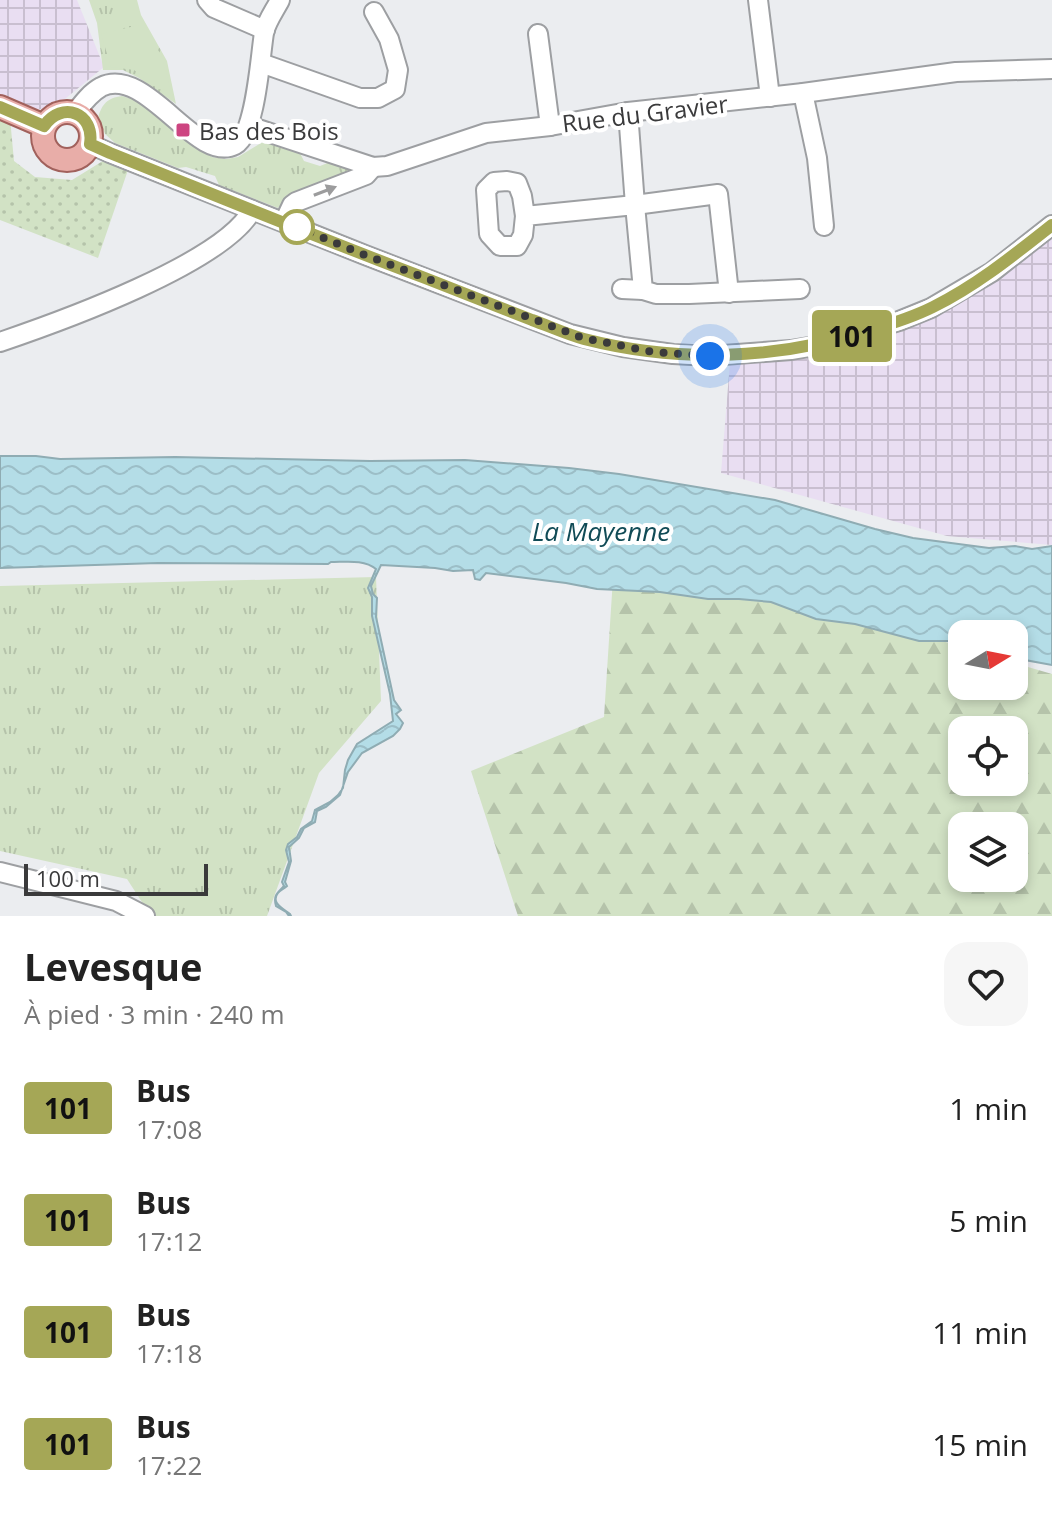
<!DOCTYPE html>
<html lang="fr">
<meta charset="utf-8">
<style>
body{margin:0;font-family:"Open Sans",sans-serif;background:#f6f6f6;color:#222;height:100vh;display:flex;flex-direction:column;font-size:30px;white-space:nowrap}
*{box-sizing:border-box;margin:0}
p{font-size:26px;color:#767676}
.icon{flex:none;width:44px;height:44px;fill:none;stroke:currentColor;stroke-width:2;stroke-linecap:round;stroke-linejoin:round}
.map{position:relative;height:916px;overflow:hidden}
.sheet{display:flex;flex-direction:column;background:#fff;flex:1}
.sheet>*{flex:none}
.badge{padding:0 16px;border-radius:6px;font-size:28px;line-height:52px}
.needle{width:52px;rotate:80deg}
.controls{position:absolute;left:948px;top:620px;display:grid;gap:16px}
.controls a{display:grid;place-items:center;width:80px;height:80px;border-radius:16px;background:#fff;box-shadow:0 4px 12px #0003;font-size:40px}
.scale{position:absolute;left:24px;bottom:20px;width:184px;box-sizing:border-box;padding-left:8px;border:4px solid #3a3a3b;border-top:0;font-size:22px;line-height:28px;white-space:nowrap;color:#3a3a3b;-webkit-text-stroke:6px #fff;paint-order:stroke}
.you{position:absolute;width:40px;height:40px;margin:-20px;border:6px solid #fff;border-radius:50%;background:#1a73e8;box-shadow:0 0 0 12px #1a73e833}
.map>.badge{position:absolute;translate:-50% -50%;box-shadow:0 0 0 4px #fff}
.round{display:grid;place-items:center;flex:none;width:84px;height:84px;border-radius:24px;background:#f6f6f6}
.headline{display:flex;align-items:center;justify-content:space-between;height:136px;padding:0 24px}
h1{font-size:38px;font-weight:700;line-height:60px}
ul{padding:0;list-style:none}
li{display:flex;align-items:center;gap:24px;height:112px;padding:0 24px}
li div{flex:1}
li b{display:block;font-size:30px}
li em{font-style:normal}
li .badge{min-width:88px;font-weight:700;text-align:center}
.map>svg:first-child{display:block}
.industrial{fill:url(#industrial-grid)}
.grass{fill:url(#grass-tufts)}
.forest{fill:url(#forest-firs);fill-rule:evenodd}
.park{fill:#d2e2c5}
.garden{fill:url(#garden-dots)}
.water{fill:url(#water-waves);stroke:#8facb3;stroke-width:2}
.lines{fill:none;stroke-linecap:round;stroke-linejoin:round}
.minor-casing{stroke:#9d9fa2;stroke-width:22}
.major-casing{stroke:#a1615c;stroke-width:26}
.minor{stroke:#fff;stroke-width:18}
.major{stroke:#e8ada8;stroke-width:22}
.oneway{fill:#9c9c9d}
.line-casing{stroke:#fff;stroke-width:18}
.line{stroke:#a5a756;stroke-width:12}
.walk{stroke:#3a3a3b;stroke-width:8;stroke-dasharray:0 14.4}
.poi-dot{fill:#cd4581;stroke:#fff;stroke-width:3}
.stop-dot{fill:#fff;stroke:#a5a756;stroke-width:4}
.labels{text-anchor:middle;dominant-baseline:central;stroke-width:8;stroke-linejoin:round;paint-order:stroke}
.street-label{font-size:24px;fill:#3a3a3b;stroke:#fff}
.poi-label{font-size:24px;fill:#3a3a3b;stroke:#fff;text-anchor:start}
.water-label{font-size:26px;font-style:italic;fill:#114b56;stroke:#fff}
</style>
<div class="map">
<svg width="1052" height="916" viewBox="0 0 1052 916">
<defs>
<pattern id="industrial-grid" width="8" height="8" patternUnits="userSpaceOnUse" patternTransform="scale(2)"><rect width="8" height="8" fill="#e9def2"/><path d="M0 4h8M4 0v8" fill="none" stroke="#c9bfd0"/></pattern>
<pattern id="grass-tufts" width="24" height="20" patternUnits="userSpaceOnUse" patternTransform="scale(2)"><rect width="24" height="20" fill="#d2e2c5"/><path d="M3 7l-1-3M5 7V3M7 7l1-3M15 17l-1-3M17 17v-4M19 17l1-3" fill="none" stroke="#b5c3aa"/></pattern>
<pattern id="forest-firs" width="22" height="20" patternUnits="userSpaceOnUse" patternTransform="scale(2)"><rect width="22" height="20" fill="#d2e2c5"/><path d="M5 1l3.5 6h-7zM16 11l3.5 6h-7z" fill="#b5c3aa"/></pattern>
<pattern id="garden-dots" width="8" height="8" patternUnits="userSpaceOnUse" patternTransform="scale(2)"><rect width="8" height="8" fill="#d2e2c5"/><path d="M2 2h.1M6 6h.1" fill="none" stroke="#b5c3aa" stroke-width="1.8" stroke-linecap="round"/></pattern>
<pattern id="water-waves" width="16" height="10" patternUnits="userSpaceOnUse" patternTransform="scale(2)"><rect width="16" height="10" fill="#b4dde7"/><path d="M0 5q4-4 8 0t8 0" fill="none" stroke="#9cbec7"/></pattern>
</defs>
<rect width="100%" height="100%" fill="#ebedf0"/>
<g class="industrial">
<polygon points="0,0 77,0 104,67 60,103 31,112 0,99"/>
<polygon points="1052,236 1052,545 947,536 721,473 730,362 829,342 997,280"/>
</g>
<g class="grass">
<polygon points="89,0 137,0 141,15 167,61 176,104 139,78 123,70 103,70 97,23"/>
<path d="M 122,96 L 135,100 L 148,109 L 212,157 L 226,159 L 238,157 L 261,143 L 267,141 L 297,147 L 304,161 L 320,166 L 335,160 L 355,169 L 354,172 L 291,194 L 278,208 L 219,185 L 215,176 L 186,167 L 178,168 L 115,143 L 105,134 L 98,118 C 102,104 107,98 122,96 Z"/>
<polygon points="376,577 381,701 319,773 267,916 151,916 127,879 0,851 0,586"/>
</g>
<path class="forest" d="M 613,578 L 793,596 L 962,647 L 962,686 L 1014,686 L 1014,663 L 1052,674 L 1052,916 L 518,916 L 471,771 L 604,717 ZM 962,730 L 1014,730 L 1014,782 L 962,782 ZM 962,826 L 1014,826 L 1014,878 L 962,878 Z"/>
<polygon class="park" points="139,25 161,54 171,91 158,89 134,70 111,67 101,34"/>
<polygon class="garden" points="0,114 10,118 14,161 35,177 72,180 106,159 128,170 98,258 0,220"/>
<path class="water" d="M 0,456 L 36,456 L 60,459 L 175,457 L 370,461 L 465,460 L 569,468 L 619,474 L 775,500 L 875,529 L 913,538 L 989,548 L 1015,546 L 1032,549 L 1052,546 L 1052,665 L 1014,658 L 1014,634 L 962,634 L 962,644 L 948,641 L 919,641 L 855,624 L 816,619 L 771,602 L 739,599 L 708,599 L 660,592 L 597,589 L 566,583 L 486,573 L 480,580 L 475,579 L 473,570 L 453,571 L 435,568 L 381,565 L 371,586 L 373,594 L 377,598 L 376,617 L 394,700 L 401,710 L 396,714 L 403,723 L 400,729 L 393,736 L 362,753 L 348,772 L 340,795 L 326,807 L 317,811 L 315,822 L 304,828 L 299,838 L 289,847 L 291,861 L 285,882 L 287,886 C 284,889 280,890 278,893 C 270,903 284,909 290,914 L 291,916 L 289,916 L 286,912 L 276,906 C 273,896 277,893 284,886 L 282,882 L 289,862 L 286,850 L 288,844 L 297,837 L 301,829 L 312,821 L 315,810 L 330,802 L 338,795 L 343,788 L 345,770 L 348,760 L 357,744 L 393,721 L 390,694 L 372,616 L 372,597 L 368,588 L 376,569 C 364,559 346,562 331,562 L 328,564 L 158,563 L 0,568 Z"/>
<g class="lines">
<defs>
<g id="minor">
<polyline points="207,0 214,8 265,30"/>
<polyline points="758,0 770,97"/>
<polyline points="538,34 550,126"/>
<polyline points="261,63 360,98 378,98 395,89 398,70 389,39 374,12"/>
<polyline points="803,93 817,158 824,226"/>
<polyline points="628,112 635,205 718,194 729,293"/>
<path d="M 75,113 C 82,104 90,93 101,87 C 146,64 196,165 235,145 C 256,134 260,57 264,33 C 266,22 275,10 280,0"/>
<polyline points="249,126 373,167 387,166 486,133 550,126 628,112 803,93 956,72 1052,69"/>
<polyline points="90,144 110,153 365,255 570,334 623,347 673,354 710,356 791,350 821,345 899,321 931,308 992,272 1052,225"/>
<polyline points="525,216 523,235 517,246 500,246 489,234 486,190 494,182 507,181 517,183 522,196 525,216 635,205 643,290 656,294 689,294 800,289"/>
<polyline points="284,222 292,205 296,202 366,175 373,167"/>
<polyline points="622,289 643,290"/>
<path d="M 0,342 C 59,322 224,263 252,210"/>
<polyline points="0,872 116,901 145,916"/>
</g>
<g id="major">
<polyline points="0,107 44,126"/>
<circle cx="67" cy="136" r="24"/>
</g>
</defs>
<use href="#minor" class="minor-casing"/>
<use href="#major" class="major-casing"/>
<use href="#minor" class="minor"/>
<use href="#major" class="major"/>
</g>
<defs><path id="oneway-solid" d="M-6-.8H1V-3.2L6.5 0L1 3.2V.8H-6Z" transform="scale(2)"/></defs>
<use class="oneway" href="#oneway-solid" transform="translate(325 191) rotate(-21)"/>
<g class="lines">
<defs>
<path id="line" d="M 0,107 L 44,126 C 62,100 95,113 90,144 L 110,153 C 215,195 319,238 425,278 C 461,292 496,306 532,320 C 549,326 566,334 584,339 C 678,363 777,360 870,330 C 891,324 913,317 933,307 C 977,285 1014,255 1052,225"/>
</defs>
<use href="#line" class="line-casing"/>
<use href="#line" class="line"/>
<polyline class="walk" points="297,227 365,255 583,338 653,352 710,356"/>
</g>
<rect class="poi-dot" x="175" y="122" width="16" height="16" rx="4"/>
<circle class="stop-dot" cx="297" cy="227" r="16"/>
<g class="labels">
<g class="street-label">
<text transform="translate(645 113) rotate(-7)">Rue du Gravier</text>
</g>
<g class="poi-label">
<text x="199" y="130">Bas des Bois</text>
</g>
<g class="water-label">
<text x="601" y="531">La Mayenne</text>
</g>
</g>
</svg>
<div class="controls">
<a><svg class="needle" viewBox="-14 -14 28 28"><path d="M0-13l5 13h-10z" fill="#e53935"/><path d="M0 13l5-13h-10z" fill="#767676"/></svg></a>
<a><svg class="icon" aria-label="locate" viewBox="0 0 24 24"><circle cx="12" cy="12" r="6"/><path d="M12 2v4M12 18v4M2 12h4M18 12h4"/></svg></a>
<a><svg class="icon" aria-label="layers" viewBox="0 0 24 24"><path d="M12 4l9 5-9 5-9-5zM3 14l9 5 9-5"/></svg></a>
</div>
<div class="scale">100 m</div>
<div class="you" style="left:710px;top:356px"></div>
<b class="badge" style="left:852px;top:336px;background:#a5a756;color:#111">101</b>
</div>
<section class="sheet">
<div class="headline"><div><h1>Levesque</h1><p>À pied · 3 min · 240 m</p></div><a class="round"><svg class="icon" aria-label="heart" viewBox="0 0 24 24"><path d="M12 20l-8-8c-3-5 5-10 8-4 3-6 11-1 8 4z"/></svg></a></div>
<ul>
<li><span class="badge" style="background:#a5a756;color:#111">101</span><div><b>Bus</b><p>17:08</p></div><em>1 min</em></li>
<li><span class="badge" style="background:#a5a756;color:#111">101</span><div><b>Bus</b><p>17:12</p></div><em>5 min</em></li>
<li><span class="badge" style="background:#a5a756;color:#111">101</span><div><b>Bus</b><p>17:18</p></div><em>11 min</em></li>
<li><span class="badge" style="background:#a5a756;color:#111">101</span><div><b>Bus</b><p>17:22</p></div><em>15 min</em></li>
</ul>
</section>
